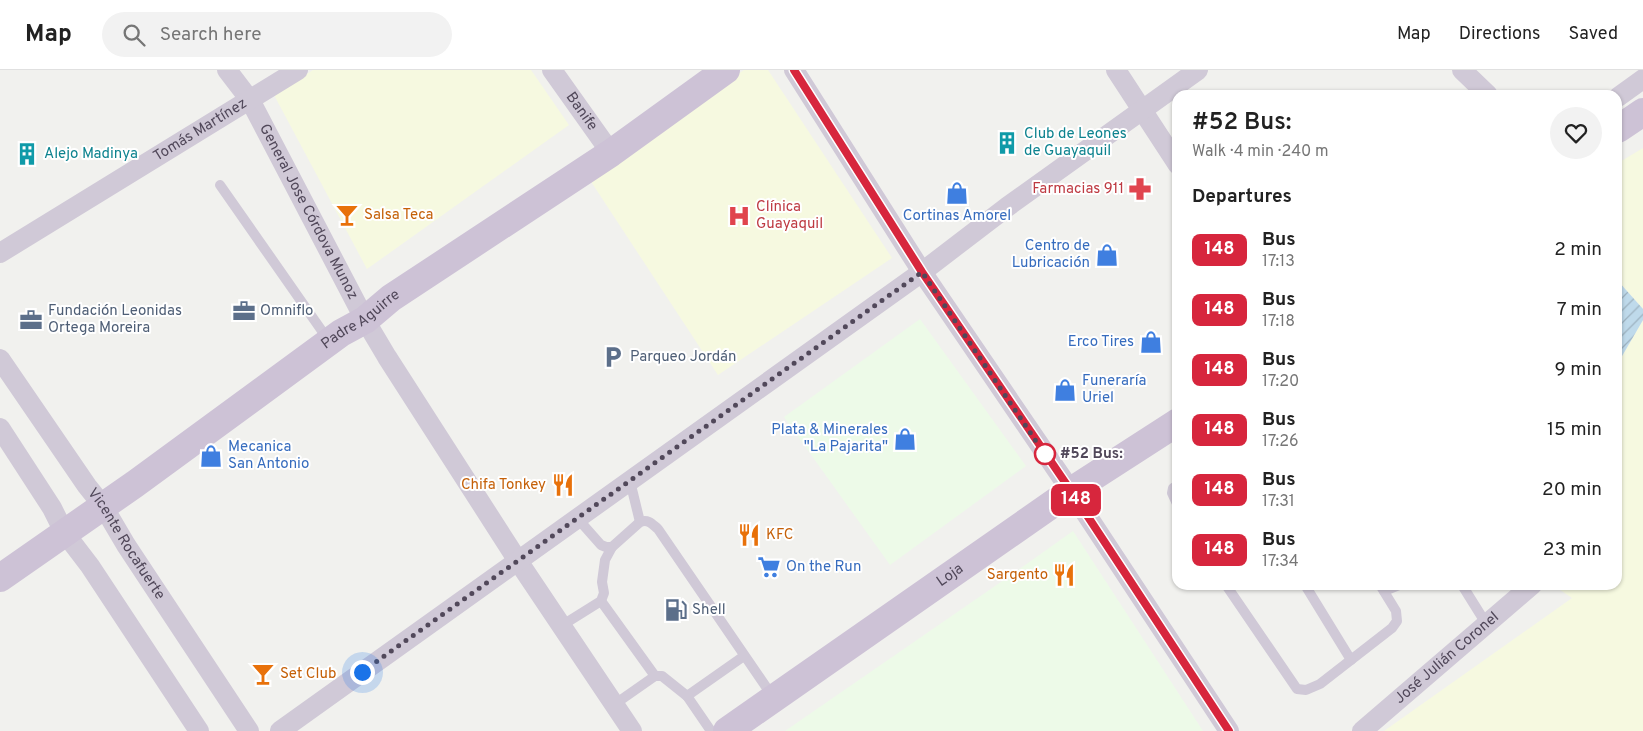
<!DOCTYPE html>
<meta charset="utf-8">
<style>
body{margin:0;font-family:Overpass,sans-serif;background:#f2f2f2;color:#222;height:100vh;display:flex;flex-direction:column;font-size:19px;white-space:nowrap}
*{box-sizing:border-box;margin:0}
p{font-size:16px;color:#767676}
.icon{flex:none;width:28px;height:28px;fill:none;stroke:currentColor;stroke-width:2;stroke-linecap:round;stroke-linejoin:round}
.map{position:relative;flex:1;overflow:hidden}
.drawer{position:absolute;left:1172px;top:20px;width:450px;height:500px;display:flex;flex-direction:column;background:#fff;border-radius:15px;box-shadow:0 1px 4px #0004}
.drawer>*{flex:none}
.badge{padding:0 10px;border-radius:8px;font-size:18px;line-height:32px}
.you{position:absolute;width:25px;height:25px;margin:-12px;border:4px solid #fff;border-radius:50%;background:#1a73e8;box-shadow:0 0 0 8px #1a73e833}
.map>.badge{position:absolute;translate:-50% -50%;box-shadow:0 0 0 2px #fff}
h2{padding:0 20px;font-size:19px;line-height:45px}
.round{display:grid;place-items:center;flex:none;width:52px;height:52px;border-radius:26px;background:#f2f2f2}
.summary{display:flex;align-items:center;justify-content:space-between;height:85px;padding:0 20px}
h1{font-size:24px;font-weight:600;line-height:38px}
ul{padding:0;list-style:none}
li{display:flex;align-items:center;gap:15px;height:60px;padding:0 20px}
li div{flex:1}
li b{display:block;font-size:19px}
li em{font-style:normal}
li .badge{min-width:55px;font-weight:700;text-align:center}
header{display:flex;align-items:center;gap:30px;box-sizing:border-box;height:70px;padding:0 25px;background:#fff;border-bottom:1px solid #e0e0e0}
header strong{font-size:24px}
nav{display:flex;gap:28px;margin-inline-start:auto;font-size:18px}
.search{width:350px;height:45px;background:#f2f2f2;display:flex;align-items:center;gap:12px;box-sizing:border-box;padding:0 18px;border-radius:28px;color:#767676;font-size:19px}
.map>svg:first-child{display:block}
.commercial{fill:#edfae8}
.medical{fill:#f6f9e0}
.garden{fill:url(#garden-furrows)}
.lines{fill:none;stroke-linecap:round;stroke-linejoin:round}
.lane{stroke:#d0c9d7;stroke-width:10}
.street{stroke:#d0c9d7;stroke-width:20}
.secondary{stroke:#cdc2d6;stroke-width:28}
.line-casing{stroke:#fff;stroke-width:11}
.line{stroke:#d7263d;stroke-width:8}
.walk{stroke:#51485a;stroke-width:5;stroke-dasharray:0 9}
.stop-dot{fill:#fff;stroke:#d7263d;stroke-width:2.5}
.labels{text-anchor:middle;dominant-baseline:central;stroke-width:4;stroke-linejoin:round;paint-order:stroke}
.street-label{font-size:15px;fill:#51485a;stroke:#fff}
.culture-label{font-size:15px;fill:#0d838f;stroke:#fff;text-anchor:start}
.health-label{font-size:15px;fill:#be3a42;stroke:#fff;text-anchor:end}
.food-label{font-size:15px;fill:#c56008;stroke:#fff;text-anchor:start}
.shop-label{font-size:15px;fill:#366cbe;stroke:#fff;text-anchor:end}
.service-label{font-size:15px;fill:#4e5e75;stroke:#fff;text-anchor:start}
.stop-label{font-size:15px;font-weight:bold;fill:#51485a;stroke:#fff;text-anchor:start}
</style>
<header>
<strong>Map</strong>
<div class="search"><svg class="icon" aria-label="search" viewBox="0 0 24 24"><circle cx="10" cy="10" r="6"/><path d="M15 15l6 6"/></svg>Search here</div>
<nav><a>Map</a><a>Directions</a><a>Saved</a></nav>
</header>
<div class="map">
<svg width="1643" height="661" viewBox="0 0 1643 661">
<defs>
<pattern id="garden-furrows" width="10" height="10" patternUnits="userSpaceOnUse" patternTransform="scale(1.25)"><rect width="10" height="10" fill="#bfdaeb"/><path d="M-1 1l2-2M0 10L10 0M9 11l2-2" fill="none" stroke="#9eb3c1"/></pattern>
</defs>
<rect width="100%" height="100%" fill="#f1f1ee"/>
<g class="commercial">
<polygon points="920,249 1026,396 890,495 784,347"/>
<polygon points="1073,461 1203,661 785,661 1011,505"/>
</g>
<g class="medical">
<polygon points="313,0 531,0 569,55 367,199 274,25"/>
<polygon points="744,0 768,0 892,188 718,305 586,104"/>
<polygon points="1643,78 1643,239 1618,211 1618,93"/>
<polygon points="1643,250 1643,661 1384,661 1572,528 1553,515 1618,515 1618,293"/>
</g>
<polygon class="garden" points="1618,211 1643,239 1643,250 1618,293"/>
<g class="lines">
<g class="lane">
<polyline points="220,115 329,271"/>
<polyline points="630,411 640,452"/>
<polyline points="1178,415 1173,418 1172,423 1178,436"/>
<path d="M 578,449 L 601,475 L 606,477 L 612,477 L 640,452 C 649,449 652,454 658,459 L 773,627"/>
<polyline points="1226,515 1297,619 1306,620 1320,614 1392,558 1397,551 1396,541 1380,515"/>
<polyline points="1305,515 1351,590"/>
<polyline points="1462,515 1487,555"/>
<polyline points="1384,521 1399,515"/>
<polyline points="601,531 655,606"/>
<polyline points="561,556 601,531 604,523 602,512 605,490 612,477"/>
<polyline points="687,626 711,661"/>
<polyline points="615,634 655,606 662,606 687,626 744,586"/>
</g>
<g class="street">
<path id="s1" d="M 227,0 L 250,30 L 365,250 L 387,287 L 518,491 L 632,661"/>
<path id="s2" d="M 552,0 L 611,83"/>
<polyline points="794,0 922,202 1071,421 1229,661"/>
<polyline points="1116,0 1178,95"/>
<polyline points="1462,0 1488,25"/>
<polyline points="1618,27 1643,9"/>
<path id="s3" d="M 0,183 L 298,0"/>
<path id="s4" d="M 0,289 L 87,416 L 103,436 L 126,475 L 249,661"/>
<polyline points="0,358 52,438 64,462 90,496 199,661"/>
<polyline points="280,661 922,202 1007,137 1198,0"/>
<path id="s5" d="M 1362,661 L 1532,515"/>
</g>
<g class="secondary">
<polyline points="1618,59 1643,42"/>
<path id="s6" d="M 0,508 L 135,414 L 341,263 L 365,250 L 391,228 L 611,83 L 726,0"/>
<path id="s7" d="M 727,661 L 1071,421 L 1178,352"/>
</g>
</g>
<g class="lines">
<defs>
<polyline id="line" points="794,0 922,202 1071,421 1229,661"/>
</defs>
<use href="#line" class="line-casing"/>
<use href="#line" class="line"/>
<polyline class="walk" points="362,602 922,202 1050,392 1045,384"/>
</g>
<defs>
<symbol id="building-bare" viewBox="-9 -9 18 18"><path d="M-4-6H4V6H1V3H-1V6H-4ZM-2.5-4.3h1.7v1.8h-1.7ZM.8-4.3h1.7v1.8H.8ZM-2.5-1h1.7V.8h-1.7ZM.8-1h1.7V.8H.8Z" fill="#0f9aa8" stroke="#fff" stroke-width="2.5" paint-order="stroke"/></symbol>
<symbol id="pharmacy-bare" viewBox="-9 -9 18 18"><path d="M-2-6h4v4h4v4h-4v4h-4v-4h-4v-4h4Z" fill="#e0444e" stroke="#fff" stroke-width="2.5" paint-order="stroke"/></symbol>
<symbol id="shop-bare" viewBox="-9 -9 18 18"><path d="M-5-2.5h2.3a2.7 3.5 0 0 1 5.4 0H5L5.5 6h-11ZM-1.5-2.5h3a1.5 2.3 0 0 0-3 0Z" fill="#3f7fe0" stroke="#fff" stroke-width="2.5" paint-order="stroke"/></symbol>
<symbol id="bar-bare" viewBox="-9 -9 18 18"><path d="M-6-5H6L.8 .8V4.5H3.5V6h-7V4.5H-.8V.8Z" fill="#e8710a" stroke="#fff" stroke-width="2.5" paint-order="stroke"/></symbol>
<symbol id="hospital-bare" viewBox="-9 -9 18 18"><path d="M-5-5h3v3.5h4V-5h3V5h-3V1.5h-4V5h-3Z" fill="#e0444e" stroke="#fff" stroke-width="2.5" paint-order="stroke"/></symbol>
<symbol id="office-bare" viewBox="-9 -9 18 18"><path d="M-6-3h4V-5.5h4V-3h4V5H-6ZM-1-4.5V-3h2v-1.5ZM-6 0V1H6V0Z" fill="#5c6f8a" stroke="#fff" stroke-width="2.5" paint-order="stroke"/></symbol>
<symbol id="parking-bare" viewBox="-9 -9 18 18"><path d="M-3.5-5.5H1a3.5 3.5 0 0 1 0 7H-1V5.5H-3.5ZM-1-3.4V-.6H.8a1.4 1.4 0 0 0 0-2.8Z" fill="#5c6f8a" stroke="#fff" stroke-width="2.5" paint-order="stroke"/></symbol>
<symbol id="restaurant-bare" viewBox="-9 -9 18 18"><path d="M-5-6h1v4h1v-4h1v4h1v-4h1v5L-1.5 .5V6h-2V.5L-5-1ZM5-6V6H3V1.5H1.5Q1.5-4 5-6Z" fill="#e8710a" stroke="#fff" stroke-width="2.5" paint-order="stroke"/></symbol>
<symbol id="supermarket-bare" viewBox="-9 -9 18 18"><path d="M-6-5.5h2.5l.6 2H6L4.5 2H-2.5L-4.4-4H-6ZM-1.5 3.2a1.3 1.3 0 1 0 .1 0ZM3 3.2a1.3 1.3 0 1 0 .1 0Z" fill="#3f7fe0" stroke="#fff" stroke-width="2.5" paint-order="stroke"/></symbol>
<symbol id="fuel-bare" viewBox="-9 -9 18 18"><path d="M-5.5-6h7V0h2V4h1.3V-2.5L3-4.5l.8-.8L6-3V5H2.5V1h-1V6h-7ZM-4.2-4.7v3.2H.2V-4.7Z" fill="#5c6f8a" stroke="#fff" stroke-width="2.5" paint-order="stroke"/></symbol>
</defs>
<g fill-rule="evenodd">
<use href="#building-bare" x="991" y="57" width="32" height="32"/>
<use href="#building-bare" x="11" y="68" width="32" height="32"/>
<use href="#pharmacy-bare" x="1124" y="103" width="32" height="32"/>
<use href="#shop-bare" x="941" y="107" width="32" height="32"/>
<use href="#bar-bare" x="331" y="129" width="32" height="32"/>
<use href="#hospital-bare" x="723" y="130" width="32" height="32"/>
<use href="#shop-bare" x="1091" y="169" width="32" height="32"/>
<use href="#office-bare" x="228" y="225" width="32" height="32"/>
<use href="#office-bare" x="15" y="234" width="32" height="32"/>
<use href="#shop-bare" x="1135" y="256" width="32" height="32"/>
<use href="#parking-bare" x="597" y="271" width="32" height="32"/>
<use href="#shop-bare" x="1049" y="304" width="32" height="32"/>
<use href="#shop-bare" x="889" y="353" width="32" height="32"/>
<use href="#shop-bare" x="195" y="370" width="32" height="32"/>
<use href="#restaurant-bare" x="547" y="399" width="32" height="32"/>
<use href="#restaurant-bare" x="733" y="449" width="32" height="32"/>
<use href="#supermarket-bare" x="753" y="481" width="32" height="32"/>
<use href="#restaurant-bare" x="1048" y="489" width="32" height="32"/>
<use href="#fuel-bare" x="660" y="524" width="32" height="32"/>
<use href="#bar-bare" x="247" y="588" width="32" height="32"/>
</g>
<circle class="stop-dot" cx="1045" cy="384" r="10"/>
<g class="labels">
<g class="street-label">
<text stroke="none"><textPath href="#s2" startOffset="51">Banife</textPath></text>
<text stroke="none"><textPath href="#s3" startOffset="235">Tomás Martínez</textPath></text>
<text stroke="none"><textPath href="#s1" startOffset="164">General Jose Córdova Munoz</textPath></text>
<text stroke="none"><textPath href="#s6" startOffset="444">Padre Aguirre</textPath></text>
<text stroke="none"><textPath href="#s4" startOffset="224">Vicente Rocafuerte</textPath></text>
<text stroke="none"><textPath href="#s7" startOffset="272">Loja</textPath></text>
<text stroke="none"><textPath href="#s5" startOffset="112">José Julián Coronel</textPath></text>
</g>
<g class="culture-label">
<text x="1024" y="64">Club de Leones<tspan x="1024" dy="17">de Guayaquil</tspan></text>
<text x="44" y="84">Alejo Madinya</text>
</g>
<g class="health-label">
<text x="1124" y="119">Farmacias 911</text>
<text x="756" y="137" text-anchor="start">Clínica<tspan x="756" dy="17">Guayaquil</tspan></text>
</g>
<g class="food-label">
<text x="364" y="145">Salsa Teca</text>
<text x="546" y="415" text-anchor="end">Chifa Tonkey</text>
<text x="766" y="465">KFC</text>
<text x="1048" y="505" text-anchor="end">Sargento</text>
<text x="280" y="604">Set Club</text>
</g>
<g class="shop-label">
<text x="957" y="146" text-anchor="middle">Cortinas Amorel</text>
<text x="1090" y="176">Centro de<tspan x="1090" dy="17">Lubricación</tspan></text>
<text x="1134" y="272">Erco Tires</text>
<text x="1082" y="311" text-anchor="start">Funeraría<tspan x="1082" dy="17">Uriel</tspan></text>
<text x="888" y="360">Plata &amp; Minerales<tspan x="888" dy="17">"La Pajarita"</tspan></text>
<text x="228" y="377" text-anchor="start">Mecanica<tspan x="228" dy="17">San Antonio</tspan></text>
<text x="786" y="497" text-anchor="start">On the Run</text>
</g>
<g class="service-label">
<text x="48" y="241">Fundación Leonidas<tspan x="48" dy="17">Ortega Moreira</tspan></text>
<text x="260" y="241">Omniflo</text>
<text x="630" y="287">Parqueo Jordán</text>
<text x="692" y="540">Shell</text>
</g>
<g class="stop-label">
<text x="1060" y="384">#52 Bus:</text>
</g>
</g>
</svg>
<div class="you" style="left:362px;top:602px"></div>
<b class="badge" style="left:1076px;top:430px;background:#d7263d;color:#fff">148</b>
<section class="drawer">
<div class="summary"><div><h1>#52 Bus:</h1><p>Walk · 4 min · 240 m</p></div><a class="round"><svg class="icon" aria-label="heart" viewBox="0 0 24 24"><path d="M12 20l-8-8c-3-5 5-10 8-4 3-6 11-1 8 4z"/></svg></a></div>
<h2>Departures</h2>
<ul>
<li><span class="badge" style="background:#d7263d;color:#fff">148</span><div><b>Bus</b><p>17:13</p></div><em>2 min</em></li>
<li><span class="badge" style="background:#d7263d;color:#fff">148</span><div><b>Bus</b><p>17:18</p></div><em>7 min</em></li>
<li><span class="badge" style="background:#d7263d;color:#fff">148</span><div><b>Bus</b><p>17:20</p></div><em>9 min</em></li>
<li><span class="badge" style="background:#d7263d;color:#fff">148</span><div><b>Bus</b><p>17:26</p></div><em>15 min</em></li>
<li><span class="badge" style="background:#d7263d;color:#fff">148</span><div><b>Bus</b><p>17:31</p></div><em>20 min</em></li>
<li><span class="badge" style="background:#d7263d;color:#fff">148</span><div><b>Bus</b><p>17:34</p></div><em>23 min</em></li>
</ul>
</section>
</div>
